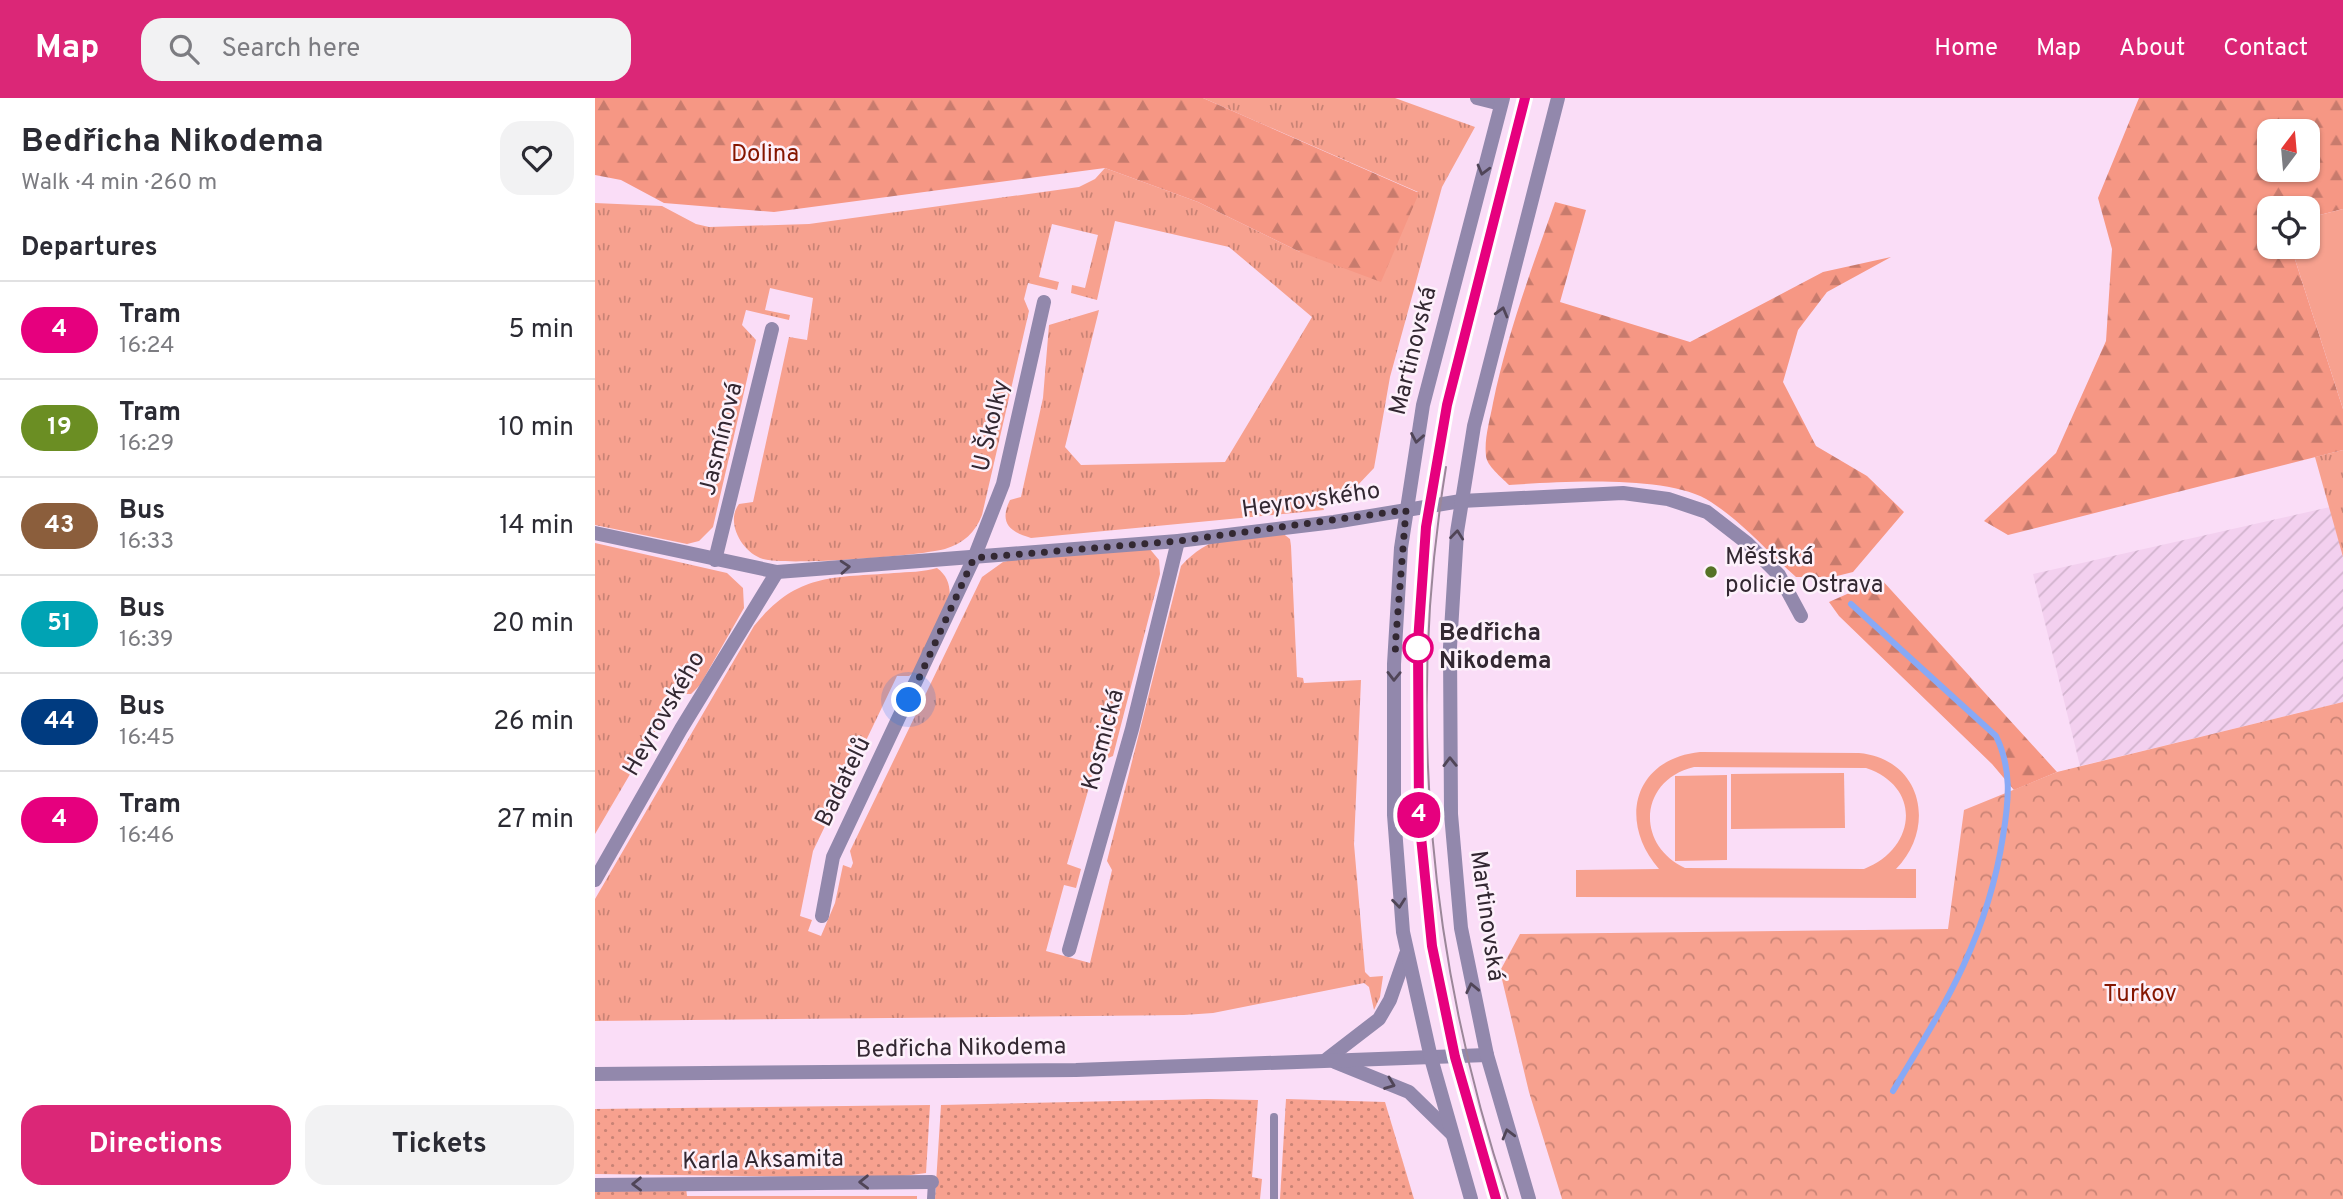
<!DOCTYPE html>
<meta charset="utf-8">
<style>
body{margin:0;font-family:Overpass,sans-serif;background:#f2f2f3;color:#2b2b33;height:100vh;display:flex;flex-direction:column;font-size:26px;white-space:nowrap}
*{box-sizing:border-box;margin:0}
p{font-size:23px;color:#7c7c81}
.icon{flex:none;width:38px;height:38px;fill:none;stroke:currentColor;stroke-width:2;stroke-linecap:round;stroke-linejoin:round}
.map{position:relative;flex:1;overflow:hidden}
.panel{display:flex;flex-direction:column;background:#fff;width:595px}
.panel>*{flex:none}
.badge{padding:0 14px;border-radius:23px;font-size:24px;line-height:46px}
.needle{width:46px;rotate:16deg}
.controls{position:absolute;left:1662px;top:21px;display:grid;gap:14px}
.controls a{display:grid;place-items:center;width:63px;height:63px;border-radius:14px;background:#fff;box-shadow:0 2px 5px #0004;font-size:35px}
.you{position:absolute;width:35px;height:35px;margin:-18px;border:5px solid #fff;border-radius:50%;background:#1a73e8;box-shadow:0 0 0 10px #1a73e833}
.map>.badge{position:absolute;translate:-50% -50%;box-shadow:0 0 0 4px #fff}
h2{padding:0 21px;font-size:26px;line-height:63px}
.round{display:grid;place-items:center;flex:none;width:74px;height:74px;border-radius:21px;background:#f2f2f3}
.headline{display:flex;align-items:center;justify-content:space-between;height:119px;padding:0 21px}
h1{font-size:33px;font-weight:700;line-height:52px}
.cta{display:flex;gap:14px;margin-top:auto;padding:14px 21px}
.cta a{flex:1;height:80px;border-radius:21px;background:#db2777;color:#fff;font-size:28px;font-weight:700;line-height:80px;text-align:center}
.cta a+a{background:#f2f2f3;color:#2b2b33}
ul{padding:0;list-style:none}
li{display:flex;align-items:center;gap:21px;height:98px;padding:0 21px;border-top:2px solid #e1e1e2}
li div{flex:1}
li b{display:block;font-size:26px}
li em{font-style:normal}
li .badge{min-width:77px;font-weight:700;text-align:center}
header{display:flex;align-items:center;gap:42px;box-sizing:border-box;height:98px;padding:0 35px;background:#db2777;color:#fff}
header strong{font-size:33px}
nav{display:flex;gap:38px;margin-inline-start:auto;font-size:24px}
.search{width:490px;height:63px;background:#f2f2f3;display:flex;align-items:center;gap:18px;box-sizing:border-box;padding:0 24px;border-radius:21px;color:#7c7c81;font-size:26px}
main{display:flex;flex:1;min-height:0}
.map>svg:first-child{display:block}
.industrial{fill:url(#industrial-furrows)}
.grass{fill:url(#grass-tufts)}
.forest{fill:url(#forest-firs);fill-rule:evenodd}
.park{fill:url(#park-crowns)}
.garden{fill:url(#garden-dots)}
.pitch{fill:#f7a18f;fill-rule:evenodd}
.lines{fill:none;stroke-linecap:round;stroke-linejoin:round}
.stream{stroke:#88a9f6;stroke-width:6}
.service{stroke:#9288ac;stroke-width:8}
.minor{stroke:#9288ac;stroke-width:14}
.tertiary{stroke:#9288ac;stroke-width:14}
.tram{stroke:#9b8799;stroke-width:2}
.oneway{stroke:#504557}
.line-casing{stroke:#fff;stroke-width:16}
.line{stroke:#e6007e;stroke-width:10}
.walk{stroke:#332832;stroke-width:7;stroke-dasharray:0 12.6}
.poi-dot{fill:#557226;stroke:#fdf1fb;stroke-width:2.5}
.stop-dot{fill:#fff;stroke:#e6007e;stroke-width:3.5}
.labels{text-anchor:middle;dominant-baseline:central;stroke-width:5;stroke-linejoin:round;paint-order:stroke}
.park-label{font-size:24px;fill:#851601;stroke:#fdf1fb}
.street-label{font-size:24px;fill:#332832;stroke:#fdf1fb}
.poi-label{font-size:24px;fill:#332832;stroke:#fdf1fb;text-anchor:start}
.stop-label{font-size:24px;font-weight:bold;fill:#332832;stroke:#fdf1fb;text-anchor:start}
</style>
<header>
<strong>Map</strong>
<div class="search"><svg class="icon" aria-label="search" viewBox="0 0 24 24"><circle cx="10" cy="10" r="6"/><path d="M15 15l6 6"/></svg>Search here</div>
<nav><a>Home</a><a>Map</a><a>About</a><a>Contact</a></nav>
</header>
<main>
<section class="panel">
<div class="headline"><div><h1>Bedřicha Nikodema</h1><p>Walk · 4 min · 260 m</p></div><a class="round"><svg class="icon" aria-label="heart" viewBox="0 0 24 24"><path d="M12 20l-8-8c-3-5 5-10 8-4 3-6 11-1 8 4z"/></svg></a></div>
<h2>Departures</h2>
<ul>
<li><span class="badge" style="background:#e6007e;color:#fff">4</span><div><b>Tram</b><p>16:24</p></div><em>5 min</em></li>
<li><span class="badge" style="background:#6b8e23;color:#fff">19</span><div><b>Tram</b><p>16:29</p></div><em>10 min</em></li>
<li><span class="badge" style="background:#8b5e3c;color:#fff">43</span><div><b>Bus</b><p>16:33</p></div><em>14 min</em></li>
<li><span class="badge" style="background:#00a3b4;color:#fff">51</span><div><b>Bus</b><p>16:39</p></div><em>20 min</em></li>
<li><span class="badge" style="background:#003b80;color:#fff">44</span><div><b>Bus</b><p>16:45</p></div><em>26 min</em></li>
<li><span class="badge" style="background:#e6007e;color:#fff">4</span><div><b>Tram</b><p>16:46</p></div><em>27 min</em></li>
</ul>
<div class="cta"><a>Directions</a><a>Tickets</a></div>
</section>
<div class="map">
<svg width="1748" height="1101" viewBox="0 0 1748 1101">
<defs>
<pattern id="industrial-furrows" width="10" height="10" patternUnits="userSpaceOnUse" patternTransform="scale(1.75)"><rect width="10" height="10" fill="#f3d0ef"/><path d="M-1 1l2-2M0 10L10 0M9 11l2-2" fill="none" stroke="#d1b3cd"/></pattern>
<pattern id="grass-tufts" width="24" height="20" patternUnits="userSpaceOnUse" patternTransform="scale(1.75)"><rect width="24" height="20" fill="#f7a18f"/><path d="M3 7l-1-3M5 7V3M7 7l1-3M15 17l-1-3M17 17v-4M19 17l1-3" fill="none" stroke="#c98375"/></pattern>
<pattern id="forest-firs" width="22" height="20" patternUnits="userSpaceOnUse" patternTransform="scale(1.75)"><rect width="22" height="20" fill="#f69784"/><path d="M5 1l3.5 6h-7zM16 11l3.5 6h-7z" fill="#c87b6d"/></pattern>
<pattern id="park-crowns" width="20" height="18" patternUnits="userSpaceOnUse" patternTransform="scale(1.75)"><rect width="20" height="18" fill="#f7a18f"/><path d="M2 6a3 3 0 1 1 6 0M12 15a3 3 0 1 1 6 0" fill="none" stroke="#c98375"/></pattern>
<pattern id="garden-dots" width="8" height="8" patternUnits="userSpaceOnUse" patternTransform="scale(1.75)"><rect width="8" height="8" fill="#f7a18f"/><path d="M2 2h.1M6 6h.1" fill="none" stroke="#c98375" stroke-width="1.8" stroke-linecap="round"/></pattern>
</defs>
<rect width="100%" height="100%" fill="#faddf7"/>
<polygon class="industrial" points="1735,409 1748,459 1748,604 1485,668 1438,476"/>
<g class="grass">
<path d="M 608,0 L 800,0 L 880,29 L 847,89 L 795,279 L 779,370 L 761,389 L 732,395 L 727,406 L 729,412 L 436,440 C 414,434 404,424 415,402 L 426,399 L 448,300 L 454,227 L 504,212 L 470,349 L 486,367 L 630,364 L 717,219 L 634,149 L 520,123 L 502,202 L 476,195 L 477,187 L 490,190 L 503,137 L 457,126 L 444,179 L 464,184 L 462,192 L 433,185 L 429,201 L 434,213 L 387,417 C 380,435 369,445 350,451 C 324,458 192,468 168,461 C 147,455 130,424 144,406 L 158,404 L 194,239 L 212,242 L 218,200 L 175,190 L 170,212 L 195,217 L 194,222 L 151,212 L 147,227 L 161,242 L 118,429 L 104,443 L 92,446 L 0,427 L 0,105 L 67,108 L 101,126 L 114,129 L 214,126 L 484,89 L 500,81 L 510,70 L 603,104 L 705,154 L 823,94 Z"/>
<polygon points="1748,352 1748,459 1720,359"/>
<path d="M 686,434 L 695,441 L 696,448 L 702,579 L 708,580 L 709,585 L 766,582 L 759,746 L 770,874 L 775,879 L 788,878 L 785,899 L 779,912 L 774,889 L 769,885 L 618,915 L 589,917 L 0,923 L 0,801 L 159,528 C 202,475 236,480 299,475 C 313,474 329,474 342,470 C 375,494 335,545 321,573 L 314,578 L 302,578 L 218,753 L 205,818 L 217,822 L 213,833 L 226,838 L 240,805 L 248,767 L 256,770 L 258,765 L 255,753 L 387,479 L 408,464 L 421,461 L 554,450 L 564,462 L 565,476 L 518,658 L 501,665 L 472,766 L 486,771 L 481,790 L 469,787 L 451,853 L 495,865 L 517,772 L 512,763 L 586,468 C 616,435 644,438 686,434 Z"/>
<polygon points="0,445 132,475 148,490 149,510 105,587 96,596 82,596 0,736"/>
</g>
<g class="forest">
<polygon points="0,0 608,0 824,95 786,184 705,154 603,104 510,70 179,114 69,105 26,82 0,77"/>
<path d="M 1544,0 L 1748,0 L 1748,111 L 1713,120 L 1713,110 L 1675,110 L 1675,149 L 1696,149 L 1748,311 L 1748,352 L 1413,437 L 1389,423 L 1461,355 L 1511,243 L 1517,151 L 1503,100 ZM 1675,33 L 1713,33 L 1713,72 L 1675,72 Z"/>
<path d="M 960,104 L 991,112 L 965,204 L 1095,244 L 1228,174 L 1296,159 L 1232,194 L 1203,232 L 1188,284 L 1221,348 L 1272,378 L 1309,414 L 1258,474 L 1238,479 L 1201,479 C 1173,454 1147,424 1116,404 C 1074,376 964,384 914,387 C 906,379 892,368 891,358 C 889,340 895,322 898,305 C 912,236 937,170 960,104 Z"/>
<polygon points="1286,481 1462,674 1419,692 1397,666 1244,518 1234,504"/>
</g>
<polygon class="park" points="1748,604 1748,1101 967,1101 934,994 905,873 925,836 1353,831 1369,712 1462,674"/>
<g class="garden">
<polygon points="612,1001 663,1002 657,1079 667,1081 665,1101 340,1101 346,1007"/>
<polygon points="691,1001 790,1004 819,1101 685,1101"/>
<polygon points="335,1007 331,1075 293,1080 0,1076 0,1011"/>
<polygon points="91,1090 92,1098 322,1098 322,1101 0,1101 0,1092"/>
</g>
<g class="pitch">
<polygon points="1748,111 1748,311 1696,149 1713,149 1713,120"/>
<path d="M 1105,654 L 1264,655 C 1327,661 1342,729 1301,771 L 1321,771 L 1321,800 L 981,799 L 981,772 L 1064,771 C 1023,724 1038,661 1105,654 ZM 1099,669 L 1271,670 C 1328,689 1321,751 1269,771 L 1090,770 C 1040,747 1044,682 1099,669 Z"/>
<polygon points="1249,675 1250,730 1136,731 1136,676"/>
<polygon points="1132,677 1132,762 1080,763 1080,678"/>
</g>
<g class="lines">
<path class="stream" d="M 1256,506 L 1401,638 C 1417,671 1414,702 1408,738 C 1393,838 1350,907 1298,993"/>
<g class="service">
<polyline points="336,1101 337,1084"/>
<polyline points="679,1101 679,1019"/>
</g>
<g class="minor">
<polyline points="882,0 906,6"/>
<polyline points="0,435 182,474 583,443 739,424 866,403 1028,395 1073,401 1112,414 1152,445 1184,477 1206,518"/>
<polyline points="120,462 177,231"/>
<polyline points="0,782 86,631 182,474"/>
<polyline points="227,818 238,759 379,460 408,386 449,204"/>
<polyline points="474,852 537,631 583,443"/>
<polyline points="732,961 784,921 795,902 811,856"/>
<polyline points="740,964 814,994 856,1035"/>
<polyline points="0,976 481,972 892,957"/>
<polyline points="0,1087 337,1084"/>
</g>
<g class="tertiary">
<polyline points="876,1101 836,960 808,834 799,717 799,566 806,450 828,307 908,0"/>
<polyline points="934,1101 892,957 866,830 856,716 855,549 862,434 879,328 963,0"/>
</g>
<g class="tram">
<path d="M 851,369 C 811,614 834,865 913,1101"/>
<path d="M 901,1101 C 875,1019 852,935 838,850 C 815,718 815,561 831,428 C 849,283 892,141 930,0"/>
</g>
</g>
<defs><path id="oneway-chevron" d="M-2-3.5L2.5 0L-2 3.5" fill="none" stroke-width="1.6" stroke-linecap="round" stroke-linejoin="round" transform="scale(1.75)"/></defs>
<g class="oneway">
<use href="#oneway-chevron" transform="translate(888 72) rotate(105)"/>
<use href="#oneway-chevron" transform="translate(907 214) rotate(-75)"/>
<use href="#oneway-chevron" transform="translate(822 340) rotate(100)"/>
<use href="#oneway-chevron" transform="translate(862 437) rotate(-84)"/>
<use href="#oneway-chevron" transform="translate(250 469) rotate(-4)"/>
<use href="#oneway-chevron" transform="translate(799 578) rotate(91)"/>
<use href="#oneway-chevron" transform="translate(855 664) rotate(-91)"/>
<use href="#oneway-chevron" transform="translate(804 805) rotate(84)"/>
<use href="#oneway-chevron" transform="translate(877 890) rotate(-102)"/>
<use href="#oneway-chevron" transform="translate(795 986) rotate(21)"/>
<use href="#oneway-chevron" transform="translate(913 1036) rotate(-105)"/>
<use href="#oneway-chevron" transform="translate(269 1084) rotate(179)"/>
<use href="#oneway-chevron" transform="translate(42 1086) rotate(179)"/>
</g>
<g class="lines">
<defs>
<polyline id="line" points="901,1101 860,959 837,848 824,719 823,544 831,429 852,307 930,0"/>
</defs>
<use href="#line" class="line-casing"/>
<use href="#line" class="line"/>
<polyline class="walk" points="314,602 379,460 583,443 811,412 800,551 823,550"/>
</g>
<circle class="poi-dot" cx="1116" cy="474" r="7"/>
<circle class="stop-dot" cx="823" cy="550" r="14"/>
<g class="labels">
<g class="park-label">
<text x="170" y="57">Dolina</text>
<text x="1545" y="897">Turkov</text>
</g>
<g class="street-label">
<text transform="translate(819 253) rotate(-76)">Martinovská</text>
<text transform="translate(397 328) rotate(-77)">U Školky</text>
<text transform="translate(127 341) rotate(-76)">Jasmínová</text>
<text transform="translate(716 403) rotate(-8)">Heyrovského</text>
<text transform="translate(70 616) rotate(-60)">Heyrovského</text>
<text transform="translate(509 642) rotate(-75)">Kosmická</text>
<text transform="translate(249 684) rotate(-64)">Badatelů</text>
<text transform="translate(891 818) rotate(82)">Martinovská</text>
<text transform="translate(366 951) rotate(-1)">Bedřicha Nikodema</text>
<text transform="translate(168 1063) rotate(-1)">Karla Aksamita</text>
</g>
<g class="poi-label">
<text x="1130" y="460">Městská<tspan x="1130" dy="28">policie Ostrava</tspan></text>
</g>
<g class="stop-label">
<text x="844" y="536">Bedřicha<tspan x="844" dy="28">Nikodema</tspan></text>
</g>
</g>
</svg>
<div class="controls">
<a><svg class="needle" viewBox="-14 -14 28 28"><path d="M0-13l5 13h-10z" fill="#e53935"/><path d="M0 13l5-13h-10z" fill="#7c7c81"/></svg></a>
<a><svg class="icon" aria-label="locate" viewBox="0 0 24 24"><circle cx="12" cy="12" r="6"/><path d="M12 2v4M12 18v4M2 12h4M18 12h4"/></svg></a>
</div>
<div class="you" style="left:314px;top:602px"></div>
<b class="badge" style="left:824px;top:717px;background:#e6007e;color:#fff">4</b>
</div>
</main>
